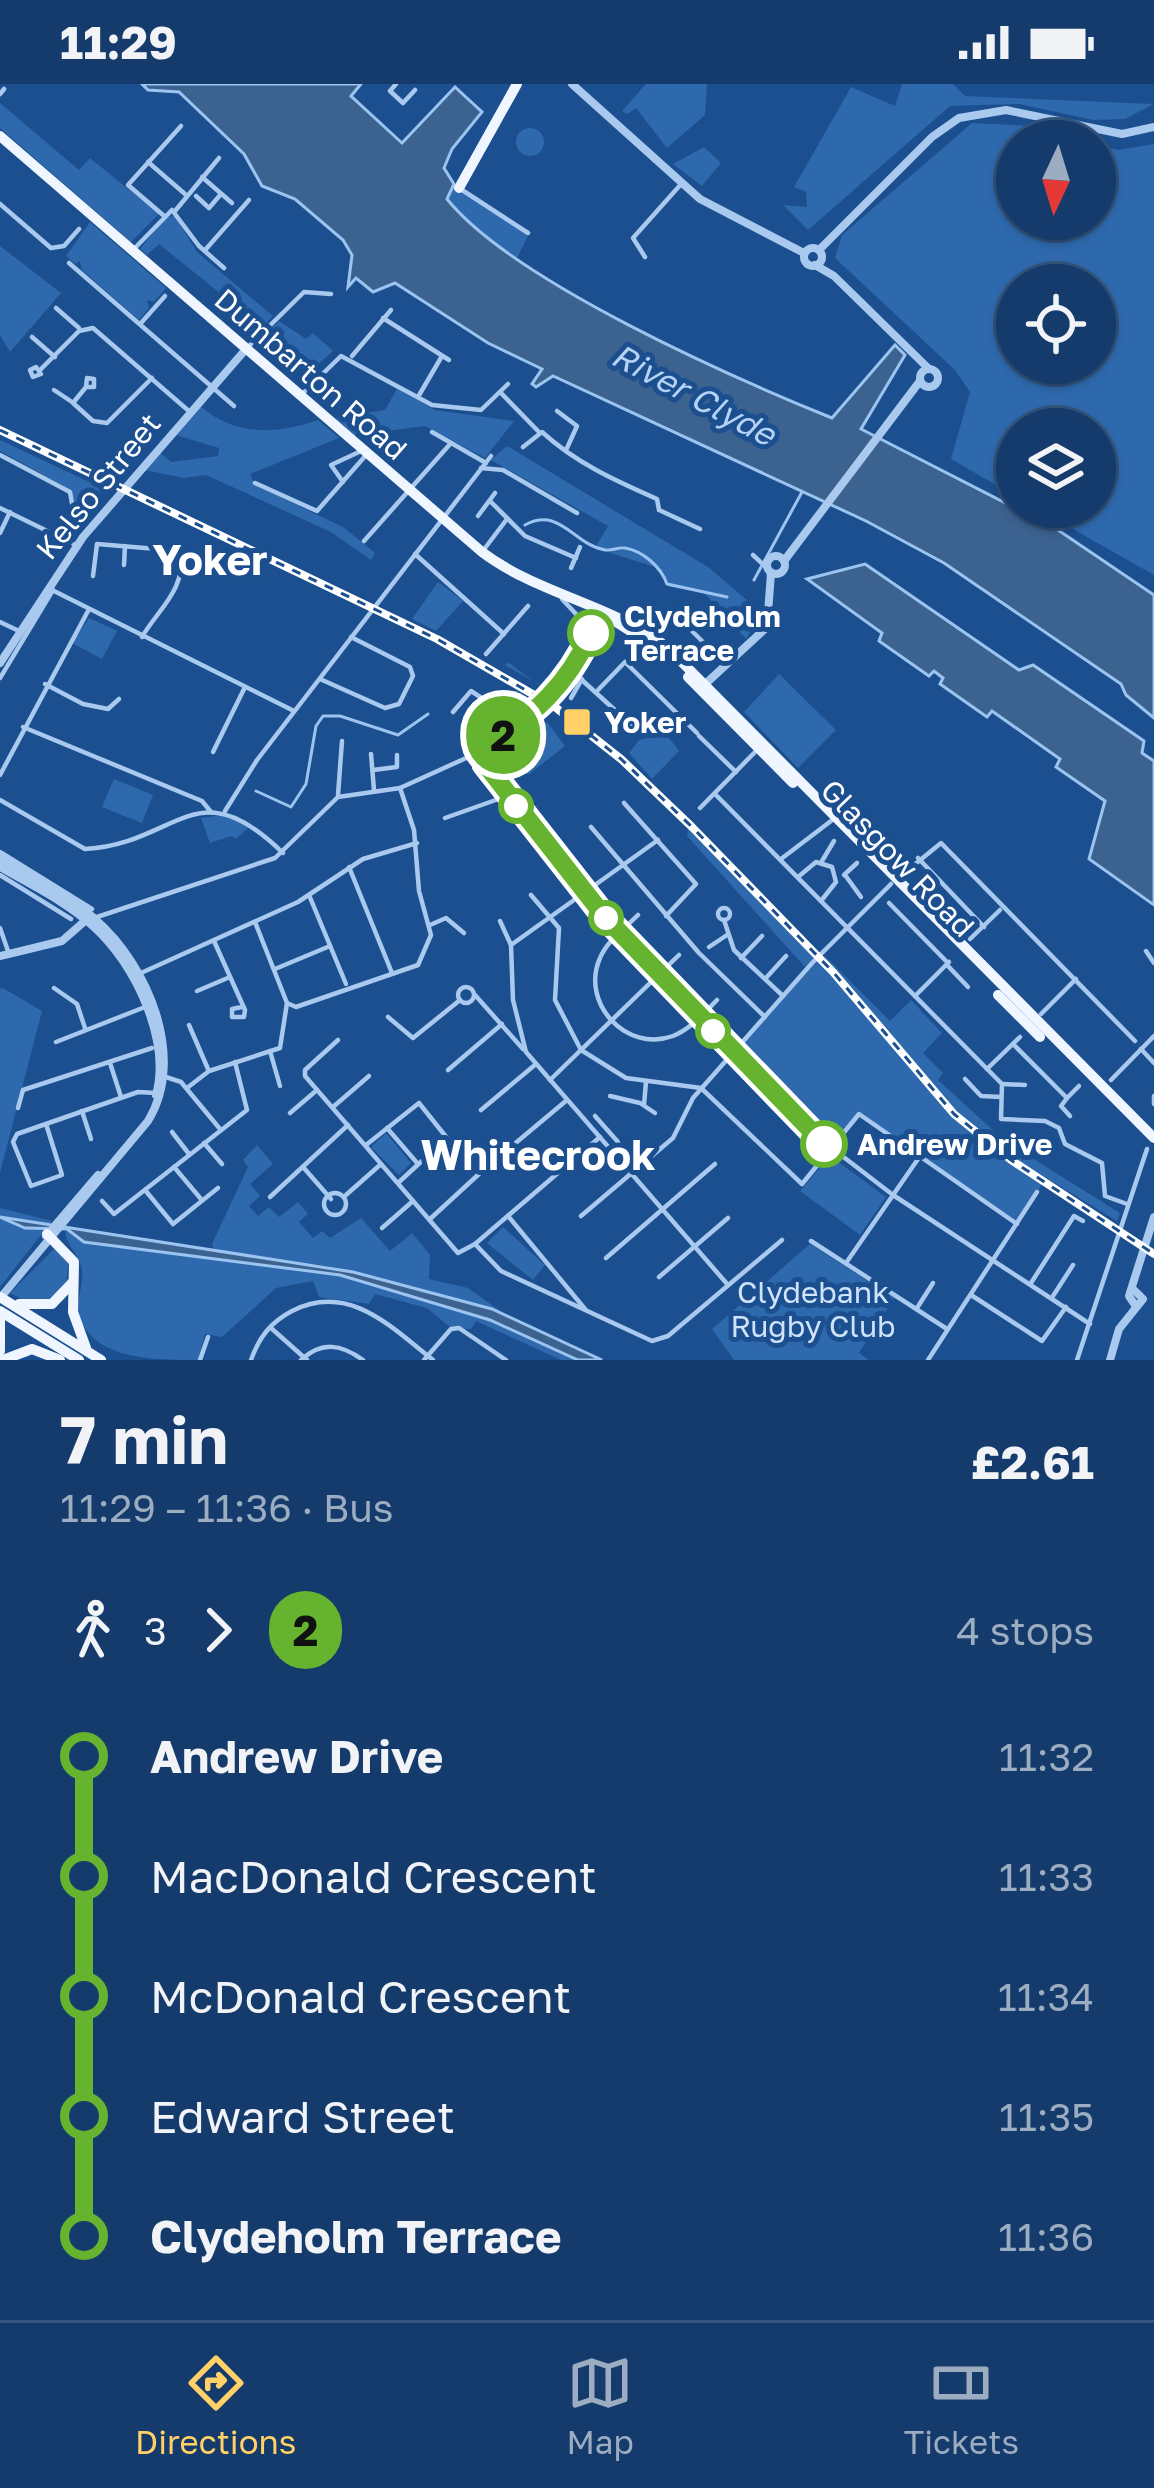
<!DOCTYPE html>
<meta charset="utf-8">
<style>
body{margin:0;font-family:"Golos Text",sans-serif;background:#214673;color:#f1f3f6;height:100vh;display:flex;flex-direction:column;font-size:45px;white-space:nowrap}
*{box-sizing:border-box;margin:0}
p{font-size:39px;color:#9dadc1}
.icon{flex:none;width:66px;height:66px;fill:none;stroke:currentColor;stroke-width:2;stroke-linecap:round;stroke-linejoin:round}
.map{position:relative;height:1276px;overflow:hidden}
.drawer{display:flex;flex-direction:column;background:#143b6b;flex:1}
.drawer>*{flex:none}
.badge{padding:0 24px;border-radius:39px;font-size:42px;line-height:78px}
.needle{width:78px;rotate:184deg}
.controls{position:absolute;left:996px;top:36px;display:grid;gap:24px}
.controls a{display:grid;place-items:center;width:120px;height:120px;border-radius:50%;background:#143b6b;box-shadow:0 3px 9px #0004,0 0 0 3px #33557e;font-size:60px}
.map>.badge{position:absolute;translate:-50% -50%;box-shadow:0 0 0 6px #fff}
.legs{display:flex;align-items:center;gap:18px;height:132px;padding:0 60px;font-size:39px}
.legs p{margin-inline-start:auto}
.headline{display:flex;align-items:center;justify-content:space-between;height:204px;padding:0 60px}
h1{font-size:66px;font-weight:700;line-height:90px}
ul{padding:0 60px;list-style:none}
li{display:flex;align-items:center;gap:42px;height:120px;font-size:45px}
li i{display:grid;place-items:center;width:18px;height:100%;margin:0 15px;background:currentColor}
li i::after{content:'';width:30px;height:30px;margin:-15px;border:9px solid;border-radius:50%;background:#143b6b}
li p{margin-inline-start:auto}
li:first-child i{background:linear-gradient(#0000 50%,currentColor 0)}
li:last-child i{background:linear-gradient(currentColor 50%,#0000 0)}
.status{display:flex;justify-content:space-between;align-items:center;height:84px;padding:0 60px;background:#143b6b;direction:ltr}
.status svg{height:33px;fill:currentColor}
.dock{display:flex;justify-content:space-around;align-items:center;height:168px;border-top:3px solid #33557e;background:#143b6b;font-size:33px;color:#9dadc1}
.dock a{display:grid;justify-items:center;gap:6px}
.dock .current{color:#ffd166}
.map>svg:first-child{display:block}
.green{fill:#2e69ad;fill-rule:evenodd}
.water{fill:#3c6290;stroke:#9cc4f0;stroke-width:3}
.lines{fill:none;stroke-linecap:round;stroke-linejoin:round}
.stream{stroke:#9cc4f0;stroke-width:3}
.minor{stroke:#a9c9ee;stroke-width:4.5}
.tertiary{stroke:#a9c9ee;stroke-width:8}
.primary{stroke:#f0f6ff;stroke-width:10}
.rail-casing{stroke:#fff;stroke-width:8}
.rail{stroke:#1b4f8f;stroke-width:3;stroke-dasharray:9;stroke-linecap:butt}
.line-1-casing{stroke:#fff;stroke-width:27}
.line-1{stroke:#65b32e;stroke-width:18}
.stop-1-dot{fill:#fff;stroke:#65b32e;stroke-width:6}
.poi-dot{fill:#ffd166;stroke:#1b4f8f;stroke-width:4.5}
.labels{text-anchor:middle;dominant-baseline:central;stroke-width:10;stroke-linejoin:round;paint-order:stroke}
.street-label{font-size:30px;fill:#fff;stroke:#1b4f8f}
.stop-label{font-size:30px;font-weight:bold;fill:#fff;stroke:#1b4f8f;text-anchor:start}
.poi-label{font-size:30px;font-weight:bold;fill:#fff;stroke:#1b4f8f;text-anchor:start}
.park-label{font-size:30px;fill:#cfe3fa;stroke:#1b4f8f}
.water-label{font-size:33px;font-style:italic;fill:#b5d3f5;stroke:#1b4f8f}
.district-label{font-size:42px;font-weight:bold;fill:#fff;stroke:#1b4f8f}
</style>
<div class="status"><b>11:29</b><svg viewBox="0 0 49 12"><path d="M0 12V9h3v3zM5 12V6h3v6zM10 12V3h3v9zM15 12V0h3v12zM26 1h20v11H26zM47 4h2v5h-2z"/></svg></div>
<div class="map">
<svg width="1154" height="1276" viewBox="0 0 1154 1276">
<rect width="100%" height="100%" fill="#1b4f8f"/>
<g class="green">
<polygon points="646,0 707,0 705,31 667,64 636,24 627,30 622,27"/>
<polygon points="902,0 953,0 965,12 1154,20 1125,35 1093,36 1019,20 950,22 808,146 783,121 807,123 806,108 794,103 851,3 895,22"/>
<polygon points="0,19 79,86 90,74 159,130 131,158 0,44"/>
<path d="M 972,39 L 1031,42 L 1086,57 L 1017,57 L 1017,135 L 1095,135 L 1095,60 L 1118,66 L 1154,60 L 1154,491 L 1034,423 L 1095,423 L 1095,345 L 1017,345 L 1017,413 L 951,375 L 970,308 L 955,286 L 835,174 L 842,151 ZM 1095,201 L 1095,279 L 1017,279 L 1017,201 Z"/>
<circle cx="530" cy="58" r="14"/>
<polygon points="704,63 721,79 702,102 673,80"/>
<polygon points="454,100 528,152 517,174 468,142 446,113"/>
<polygon points="175,132 197,168 273,232 262,243 159,160 147,171 140,165 166,133"/>
<polygon points="90,138 166,204 154,218 147,216 149,224 139,236 82,186 80,177 75,180 66,172"/>
<polygon points="0,162 61,209 10,268 0,251"/>
<polygon points="279,237 306,255 313,249 333,267 316,282 296,268 290,275 299,286 283,272 289,264 266,250"/>
<polygon points="397,305 435,326 514,337 485,374 425,342 355,351 335,334 385,326"/>
<path d="M 200,322 C 236,353 277,350 318,336 L 339,354 L 250,390 L 255,401 L 343,443 L 375,469 L 371,476 L 331,448 L 206,391 L 184,394 L 145,386 L 160,369 L 171,378 L 218,372 L 219,364 L 176,351 Z"/>
<polygon points="0,356 100,403 102,416 97,424 77,425 71,406 0,367"/>
<polygon points="507,362 708,483 762,529 746,555 704,509 670,503 655,483 595,464 608,442 491,376"/>
<polygon points="438,498 463,517 436,547 412,535"/>
<polygon points="89,534 117,547 102,575 72,559"/>
<polygon points="567,569 573,574 551,608 505,581 508,578 539,602"/>
<polygon points="779,590 836,646 798,684 744,628"/>
<polygon points="547,638 565,662 528,691 510,667"/>
<polygon points="666,650 679,667 652,695 629,669 639,656"/>
<polygon points="114,695 153,711 142,739 102,723"/>
<polygon points="224,731 250,742 236,755 231,752 210,759 201,734"/>
<polygon points="689,742 815,873 805,883 687,752"/>
<polygon points="822,869 890,937 911,916 942,949 923,969 943,989 938,996 1005,1057 1120,1129 1117,1137 1012,1073 956,1028 906,976"/>
<polygon points="817,874 954,1030 1045,1096 1017,1140 859,1031 831,1065 734,969"/>
<polygon points="3,904 42,927 0,1089 0,905"/>
<polygon points="386,1049 411,1079 399,1091 371,1063"/>
<polygon points="257,1061 273,1080 250,1100 260,1112 249,1122 258,1132 269,1123 279,1133 298,1118 308,1130 299,1138 313,1154 322,1147 330,1154 361,1134 390,1167 412,1149 430,1171 429,1195 468,1204 503,1229 328,1182 214,1167 212,1160 248,1083 243,1076"/>
<polygon points="830,1072 886,1113 860,1151 800,1107"/>
<polygon points="0,1124 52,1137 0,1203"/>
<polygon points="503,1143 545,1181 533,1196 487,1159"/>
<path d="M 66,1145 L 84,1158 L 341,1191 L 490,1236 L 578,1276 L 561,1276 L 476,1237 L 471,1245 L 451,1244 L 427,1224 L 375,1210 L 369,1220 L 319,1213 L 313,1197 L 276,1204 L 222,1253 L 205,1250 L 198,1276 C 153,1276 94,1276 79,1232 C 75,1217 84,1201 82,1186 C 80,1169 63,1160 66,1145 Z"/>
<polygon points="810,1160 894,1214 859,1269 869,1276 734,1276 712,1245"/>
<polygon points="55,1164 68,1180 66,1202 49,1218 27,1218 10,1209"/>
</g>
<g class="water">
<path d="M 142,0 L 361,0 L 351,12 L 402,59 L 455,3 L 482,28 L 452,65 L 444,84 L 454,100 L 447,115 C 513,197 731,293 832,334 L 895,261 L 905,271 L 861,345 L 1058,446 L 1154,511 L 1154,634 L 1126,611 L 1121,600 L 944,479 L 866,437 L 553,292 L 536,303 L 532,300 L 542,285 L 488,259 L 395,199 L 373,208 L 356,194 L 348,203 L 352,171 L 343,156 L 295,115 L 262,102 L 244,70 L 179,8 L 148,6 Z"/>
<polygon points="865,480 1019,586 1033,581 1144,657 1142,669 1154,677 1154,821 1089,775 1105,717 1056,683 1060,675 992,627 987,633 940,600 943,594 934,587 929,592 879,557 882,549 807,495"/>
<polygon points="0,1133 353,1188 492,1225 602,1276 578,1276 490,1236 340,1191 84,1158 67,1145 25,1144"/>
</g>
<g class="lines">
<g class="stream">
<path d="M 525,441 C 560,422 574,461 605,466 C 612,467 618,463 625,464 C 643,467 661,483 667,500 L 727,513"/>
<polyline points="754,496 802,408"/>
<polyline points="256,707 291,723 306,700 316,642 323,632 340,632 398,651 428,630"/>
</g>
<g class="minor">
<polyline points="396,0 390,7 403,19 415,6"/>
<polyline points="0,10 4,5"/>
<polyline points="148,78 185,110"/>
<polyline points="202,93 232,119"/>
<polyline points="459,104 528,149"/>
<polyline points="196,112 209,124 221,110"/>
<polyline points="0,120 51,164 64,162 79,145"/>
<polyline points="175,127 219,74"/>
<polyline points="163,131 128,101 181,42"/>
<polyline points="206,165 249,116"/>
<polyline points="132,167 172,126 199,162 224,184"/>
<polyline points="645,173 633,154 682,99"/>
<polyline points="69,179 234,322"/>
<polyline points="56,224 79,244"/>
<polyline points="383,234 449,276"/>
<polyline points="141,239 165,212"/>
<polyline points="32,253 55,273"/>
<polyline points="247,264 304,208 331,210"/>
<polyline points="352,272 391,226"/>
<polygon points="36,283 41,290 33,293 30,286"/>
<polyline points="40,286 79,247 93,244 190,328"/>
<polygon points="87,294 94,295 94,303 86,303"/>
<polyline points="86,303 73,319 93,337 107,339 152,294"/>
<polyline points="54,306 72,318"/>
<polyline points="500,308 538,347"/>
<polyline points="301,311 341,272 432,321 481,326 508,300"/>
<polyline points="418,313 442,272"/>
<polyline points="557,327 577,342 567,364"/>
<polyline points="432,348 486,379"/>
<path d="M 523,363 L 542,348 C 576,379 614,396 657,415 L 659,426 L 700,445"/>
<polyline points="0,371 70,408 73,425 66,455"/>
<polyline points="481,384 503,386 577,429"/>
<polyline points="343,398 331,381 359,368"/>
<polyline points="255,399 317,427 367,370"/>
<polyline points="490,417 525,452 576,474"/>
<polyline points="0,424 76,461"/>
<polyline points="478,432 495,409"/>
<polyline points="0,449 10,428"/>
<polyline points="364,457 451,359"/>
<polyline points="482,468 507,435"/>
<polyline points="415,470 504,550"/>
<polyline points="753,471 767,484"/>
<polyline points="124,481 125,462"/>
<polyline points="571,484 580,463"/>
<path d="M 93,492 L 97,460 L 181,467 C 186,506 159,524 142,553"/>
<polyline points="52,506 294,627"/>
<polyline points="562,515 576,530 582,563"/>
<polyline points="0,538 19,547"/>
<polyline points="690,545 725,580"/>
<polyline points="486,570 528,522"/>
<polyline points="572,587 638,647"/>
<polyline points="0,594 53,506"/>
<polyline points="320,595 385,624 399,620 413,592 410,583 351,553"/>
<polyline points="45,600 83,620 108,625 119,615"/>
<polyline points="598,606 625,578 697,649"/>
<polyline points="571,614 582,595"/>
<polyline points="453,628 471,607 500,626 509,644"/>
<polyline points="23,643 202,717 211,728"/>
<polyline points="699,652 736,688"/>
<polyline points="213,668 245,603"/>
<polyline points="371,670 374,706"/>
<polyline points="475,670 604,832 811,1048 893,1111 1090,1240"/>
<polyline points="373,686 397,683 397,671"/>
<polyline points="0,691 88,527"/>
<polyline points="715,710 1002,1000 1001,1035 1045,1037 1059,1044 1065,1060 1102,1079 1105,1112 1127,1120"/>
<polyline points="338,711 342,657"/>
<path d="M 0,716 L 85,765 C 178,760 195,683 283,769"/>
<polyline points="624,719 696,800 666,832"/>
<polyline points="700,724 756,667"/>
<polyline points="225,727 257,676 491,372"/>
<polyline points="445,734 507,712"/>
<polyline points="591,743 699,869 765,933"/>
<polyline points="0,768 92,825"/>
<polyline points="918,774 984,843"/>
<polyline points="781,775 831,737"/>
<polyline points="822,777 834,757"/>
<polyline points="349,783 392,889"/>
<polyline points="0,791 71,835"/>
<polyline points="844,791 857,779"/>
<polyline points="845,791 861,813"/>
<polyline points="798,793 816,778 832,783 836,798 821,817"/>
<polyline points="897,795 941,759 1135,957"/>
<polyline points="309,811 346,900"/>
<polyline points="531,811 559,844 555,916 581,966 626,994 701,1004 802,1100 859,1030 1017,1140"/>
<polyline points="889,819 948,879"/>
<circle cx="724" cy="830" r="6"/>
<path d="M 638,831 C 625,844 607,857 600,874 C 580,919 626,969 673,952 C 691,945 704,929 717,916"/>
<polyline points="97,833 275,774 338,713 400,704 475,670 544,622 569,593 599,531"/>
<polyline points="724,836 734,866 783,912"/>
<polyline points="500,837 511,861 513,916 526,968 728,1201"/>
<polyline points="255,838 287,919 296,923 418,881 431,851 419,807 414,746 400,704"/>
<polyline points="430,841 446,834 464,849"/>
<polyline points="0,844 8,867"/>
<polyline points="970,855 1000,826"/>
<polyline points="214,857 245,926 244,933 232,933 232,925 242,923"/>
<polyline points="511,861 658,756"/>
<polyline points="709,863 727,851"/>
<polyline points="1146,867 1154,879"/>
<polyline points="741,874 762,852"/>
<polyline points="947,881 968,903"/>
<polyline points="275,885 330,862"/>
<polyline points="141,889 298,818 363,775 417,759"/>
<polyline points="765,895 786,872"/>
<circle cx="466" cy="911" r="8"/>
<polyline points="54,904 77,920 85,944"/>
<polyline points="197,907 230,893"/>
<polyline points="475,911 523,965"/>
<polyline points="915,912 949,878"/>
<polyline points="1041,930 1076,895"/>
<polyline points="388,933 413,954 460,916"/>
<polyline points="189,941 208,985"/>
<polyline points="338,956 305,986 305,992 458,1169 475,1160 600,1053"/>
<polyline points="56,958 145,923"/>
<polyline points="1013,960 1067,1014"/>
<polyline points="1141,965 1154,979"/>
<polyline points="270,967 280,1002"/>
<polyline points="110,979 121,1013"/>
<polyline points="987,985 1020,953"/>
<polyline points="448,986 502,940"/>
<polyline points="166,993 181,998 220,1045"/>
<polyline points="965,995 981,1012 1001,1013"/>
<polyline points="550,996 679,871"/>
<polyline points="1111,996 1154,952"/>
<polyline points="1002,1000 1025,1001"/>
<polyline points="187,1004 209,987 280,964 287,919"/>
<polyline points="610,1012 640,1019 655,1029"/>
<polyline points="1154,1012 1154,1020"/>
<polyline points="1067,1014 1061,1022 1070,1032"/>
<polyline points="1067,1014 1079,1002"/>
<polyline points="644,1021 646,998"/>
<polyline points="333,1023 369,992"/>
<polyline points="18,1024 23,1006 152,964"/>
<polyline points="481,1026 536,980"/>
<polyline points="82,1027 91,1055"/>
<polyline points="290,1029 317,1006"/>
<polyline points="595,1032 618,1058"/>
<polyline points="46,1040 62,1091 31,1102 13,1058 17,1050 138,1008 156,1009"/>
<polyline points="387,1044 418,1080"/>
<polyline points="172,1048 189,1070"/>
<polyline points="204,1059 222,1080"/>
<polyline points="366,1061 419,1019 447,1054 399,1098"/>
<polyline points="512,1062 567,1016"/>
<polyline points="174,1083 201,1115"/>
<polyline points="303,1083 331,1115"/>
<polyline points="145,1106 173,1140 218,1104"/>
<circle cx="335" cy="1120" r="11"/>
<polyline points="346,1111 381,1080"/>
<polyline points="270,1113 348,1041"/>
<polyline points="102,1117 114,1130 247,1026 235,978"/>
<polyline points="508,1132 585,1225"/>
<polyline points="581,1132 673,1054 693,1014 813,878 891,800"/>
<polyline points="430,1135 479,1090"/>
<polyline points="382,1144 413,1117"/>
<polyline points="811,1157 947,1245"/>
<polyline points="475,1160 501,1187 652,1257 668,1252 782,1156"/>
<polyline points="606,1174 715,1080"/>
<polyline points="846,1179 918,1075"/>
<polyline points="659,1193 728,1134"/>
<polyline points="1031,1199 1074,1132 1083,1137"/>
<polyline points="971,1211 1042,1257 1066,1223"/>
<polyline points="1053,1212 1073,1181"/>
<polyline points="917,1224 933,1199"/>
<polyline points="271,1244 307,1276"/>
<polyline points="200,1276 208,1253"/>
<path d="M 251,1276 C 259,1253 271,1238 292,1227 C 349,1198 391,1243 433,1276"/>
<path d="M 301,1276 C 322,1257 341,1260 363,1276"/>
<polyline points="424,1276 451,1245 459,1244 506,1276"/>
<polyline points="928,1276 1037,1108"/>
<polyline points="1077,1276 1147,1065"/>
</g>
<g class="tertiary">
<polyline points="572,0 700,115 804,169"/>
<circle cx="813" cy="173" r="9"/>
<polyline points="819,166 932,53 959,34 1006,26 1122,50 1154,43"/>
<polyline points="815,181 834,192 929,285"/>
<circle cx="929" cy="294" r="9"/>
<circle cx="776" cy="481" r="9"/>
<polyline points="784,477 920,297"/>
<polyline points="0,579 83,453 246,265"/>
<polyline points="702,603 767,543 771,489"/>
<path d="M 0,775 C 31,794 68,811 95,835 C 148,881 187,974 148,1037 L 1,1213"/>
<path d="M 0,783 C 31,801 67,818 94,843 C 135,880 171,956 156,1011"/>
<polyline points="0,872 62,857 86,836"/>
<polyline points="46,1152 98,1091"/>
<polyline points="1135,1221 1129,1212 1154,1133"/>
<polyline points="1110,1276 1119,1245 1143,1215 1135,1207"/>
</g>
<g class="primary">
<path d="M 0,52 L 482,468 C 539,511 612,520 668,564 L 1154,1054"/>
<polyline points="459,104 517,0"/>
<polyline points="602,529 657,564"/>
<polyline points="688,593 793,699"/>
<polyline points="998,911 1040,953"/>
<polyline points="47,1150 74,1178 73,1228 86,1264"/>
<polyline points="0,1213 101,1276"/>
<polyline points="19,1220 52,1220 73,1198"/>
<polyline points="0,1227 79,1276"/>
<polyline points="0,1235 0,1267"/>
<polyline points="3,1276 32,1265 60,1276"/>
</g>
<defs>
<polyline id="rail" points="0,346 437,555 555,623 621,675 692,743 833,888 954,1030 1011,1076 1154,1170"/>
</defs>
<use href="#rail" class="rail-casing"/>
<use href="#rail" class="rail"/>
</g>
<g class="lines">
<defs>
<path id="line-1" d="M 591,549 C 566,603 535,629 487,662 L 485,680 L 604,832 L 824,1060"/>
</defs>
<use href="#line-1" class="line-1-casing"/>
<use href="#line-1" class="line-1"/>
</g>
<g class="stop-1-dot">
<circle cx="591" cy="549" r="21"/>
<circle cx="516" cy="722" r="15"/>
<circle cx="606" cy="834" r="15"/>
<circle cx="713" cy="947" r="15"/>
<circle cx="824" cy="1060" r="21"/>
</g>
<rect class="poi-dot" x="562" y="623" width="30" height="30" rx="6"/>
<g class="labels">
<g class="street-label">
<text transform="translate(311 290) rotate(41)">Dumbarton Road</text>
<text transform="translate(98 402) rotate(-51)">Kelso Street</text>
<text transform="translate(898 774) rotate(46)">Glasgow Road</text>
</g>
<g class="stop-label">
<text x="624" y="532">Clydeholm<tspan x="624" dy="34">Terrace</tspan></text>
<text x="857" y="1060">Andrew Drive</text>
</g>
<g class="poi-label">
<text x="604" y="638">Yoker</text>
</g>
<g class="park-label">
<text x="813" y="1208">Clydebank<tspan x="813" dy="34">Rugby Club</tspan></text>
</g>
<g class="water-label">
<text transform="translate(694 310) rotate(28)">River Clyde</text>
</g>
<g class="district-label">
<text x="210" y="475">Yoker</text>
<text x="538" y="1070">Whitecrook</text>
</g>
</g>
</svg>
<div class="controls">
<a><svg class="needle" viewBox="-14 -14 28 28"><path d="M0-13l5 13h-10z" fill="#e53935"/><path d="M0 13l5-13h-10z" fill="#9dadc1"/></svg></a>
<a><svg class="icon" aria-label="locate" viewBox="0 0 24 24"><circle cx="12" cy="12" r="6"/><path d="M12 2v4M12 18v4M2 12h4M18 12h4"/></svg></a>
<a><svg class="icon" aria-label="layers" viewBox="0 0 24 24"><path d="M12 4l9 5-9 5-9-5zM3 14l9 5 9-5"/></svg></a>
</div>
<b class="badge" style="left:503px;top:651px;background:#65b32e;color:#111">2</b>
</div>
<section class="drawer">
<div class="headline"><div><h1>7 min</h1><p>11:29 – 11:36 · Bus</p></div><b>£2.61</b></div>
<div class="legs"><svg class="icon" aria-label="walk" viewBox="0 0 24 24"><circle cx="13" cy="4" r="2"/><path d="M13 8l-2 6 4 7M11 14l-3 7M7 12l3-4h3l4 4"/></svg>3<svg class="icon" aria-label="forward" viewBox="0 0 24 24"><path d="M9 5l7 7-7 7"/></svg><b class="badge" style="background:#65b32e;color:#111">2</b><p>4 stops</p></div>
<ul>
<li><i style="color:#65b32e"></i><b>Andrew Drive</b><p>11:32</p></li>
<li><i style="color:#65b32e"></i><span>MacDonald Crescent</span><p>11:33</p></li>
<li><i style="color:#65b32e"></i><span>McDonald Crescent</span><p>11:34</p></li>
<li><i style="color:#65b32e"></i><span>Edward Street</span><p>11:35</p></li>
<li><i style="color:#65b32e"></i><b>Clydeholm Terrace</b><p>11:36</p></li>
</ul>
</section>
<nav class="dock">
<a class="current"><svg class="icon" aria-label="directions" viewBox="0 0 24 24"><path d="M12 3l9 9-9 9-9-9zM9 14v-3h6M13 9l2 2-2 2"/></svg>Directions</a>
<a><svg class="icon" aria-label="map" viewBox="0 0 24 24"><path d="M3 6l6-2 6 2 6-2v14l-6 2-6-2-6 2zM9 4v14M15 6v14"/></svg>Map</a>
<a><svg class="icon" aria-label="tickets" viewBox="0 0 24 24"><path d="M3 7h18v10H3zM15 7v10"/></svg>Tickets</a>
</nav>
